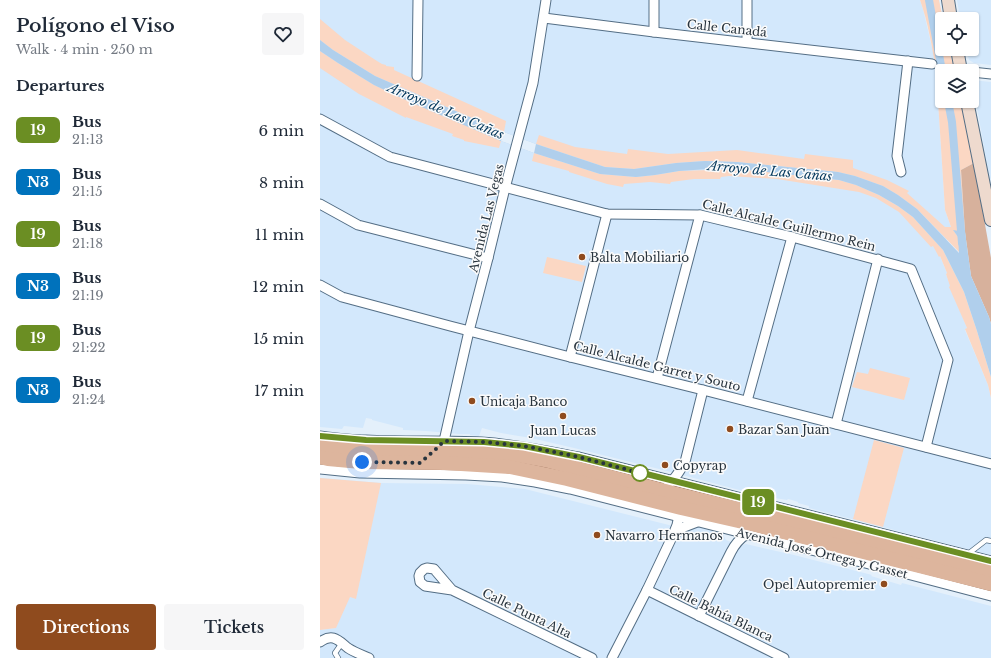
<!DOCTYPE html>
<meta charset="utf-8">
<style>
body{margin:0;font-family:"Libre Baskerville",serif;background:#f6f6f7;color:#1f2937;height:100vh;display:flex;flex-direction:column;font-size:15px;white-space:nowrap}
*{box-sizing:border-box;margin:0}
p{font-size:13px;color:#747a83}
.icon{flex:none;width:22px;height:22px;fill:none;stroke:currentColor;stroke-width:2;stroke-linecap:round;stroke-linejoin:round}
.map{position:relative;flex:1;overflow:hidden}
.details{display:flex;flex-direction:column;background:#fff;width:320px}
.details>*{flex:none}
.badge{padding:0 8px;border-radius:6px;font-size:14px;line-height:26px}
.tools{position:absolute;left:615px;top:12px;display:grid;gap:8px}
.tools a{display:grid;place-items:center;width:44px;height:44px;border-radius:4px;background:#fff;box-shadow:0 1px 3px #0004;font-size:20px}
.you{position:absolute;width:20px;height:20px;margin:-10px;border:3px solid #fff;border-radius:50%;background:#1a73e8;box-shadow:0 0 0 6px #1a73e833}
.map>.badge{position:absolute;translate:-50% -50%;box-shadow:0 0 0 2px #fff}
h2{padding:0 16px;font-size:15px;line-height:36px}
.round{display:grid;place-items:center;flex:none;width:42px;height:42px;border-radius:4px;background:#f6f6f7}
.head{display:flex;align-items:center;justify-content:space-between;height:68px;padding:0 16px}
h1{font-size:19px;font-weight:600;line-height:30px}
.cta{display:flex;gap:8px;margin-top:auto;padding:8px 16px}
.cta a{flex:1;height:46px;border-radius:4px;background:#8f4b1e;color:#fff;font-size:16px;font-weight:600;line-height:46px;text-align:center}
.cta a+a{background:#f6f6f7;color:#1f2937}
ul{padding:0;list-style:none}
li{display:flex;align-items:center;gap:12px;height:52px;padding:0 16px}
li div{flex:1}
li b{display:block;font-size:15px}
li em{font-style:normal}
li .badge{min-width:44px;font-weight:700;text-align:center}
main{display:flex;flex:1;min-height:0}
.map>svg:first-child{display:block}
.built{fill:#d3e8fc}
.green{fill:#fbd7c3}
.forest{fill:#d7b19c}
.water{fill:#b0cfec}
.pier{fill:#e4f0fb}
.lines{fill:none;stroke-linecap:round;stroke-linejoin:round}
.canal{stroke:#b0cfec;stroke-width:8}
.lane-casing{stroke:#546e85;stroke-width:6}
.street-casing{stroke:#546e85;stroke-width:11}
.secondary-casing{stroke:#546e85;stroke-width:14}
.primary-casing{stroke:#8f6751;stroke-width:16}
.lane{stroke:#fff;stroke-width:4.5}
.street{stroke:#fff;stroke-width:9}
.secondary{stroke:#eedace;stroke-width:12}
.primary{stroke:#ddb59d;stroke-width:14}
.line-casing{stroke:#fff;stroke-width:9}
.line{stroke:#6b8e23;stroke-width:6}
.walk{stroke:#28343e;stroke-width:4;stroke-dasharray:0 7.2}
.poi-dot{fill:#8f4b1e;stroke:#fbfbfb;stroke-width:1.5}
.stop-dot{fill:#fff;stroke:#6b8e23;stroke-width:2}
.labels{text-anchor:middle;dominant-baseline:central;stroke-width:3;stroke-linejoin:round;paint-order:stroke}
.street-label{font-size:12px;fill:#28343e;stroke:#fbfbfb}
.poi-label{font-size:12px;fill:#28343e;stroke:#fbfbfb;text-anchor:start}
.water-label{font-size:13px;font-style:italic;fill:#03375c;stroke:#fbfbfb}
</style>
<main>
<section class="details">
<div class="head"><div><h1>Polígono el Viso</h1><p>Walk · 4 min · 250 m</p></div><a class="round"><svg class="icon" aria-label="heart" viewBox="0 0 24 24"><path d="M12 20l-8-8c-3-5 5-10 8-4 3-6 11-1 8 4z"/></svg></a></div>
<h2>Departures</h2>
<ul>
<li><span class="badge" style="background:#6b8e23;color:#fff">19</span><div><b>Bus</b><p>21:13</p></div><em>6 min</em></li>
<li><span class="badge" style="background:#0072bc;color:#fff">N3</span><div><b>Bus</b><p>21:15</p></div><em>8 min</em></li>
<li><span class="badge" style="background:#6b8e23;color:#fff">19</span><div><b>Bus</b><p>21:18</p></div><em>11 min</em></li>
<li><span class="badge" style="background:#0072bc;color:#fff">N3</span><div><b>Bus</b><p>21:19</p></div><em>12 min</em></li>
<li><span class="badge" style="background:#6b8e23;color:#fff">19</span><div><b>Bus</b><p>21:22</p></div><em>15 min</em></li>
<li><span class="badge" style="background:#0072bc;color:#fff">N3</span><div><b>Bus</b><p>21:24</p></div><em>17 min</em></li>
</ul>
<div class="cta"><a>Directions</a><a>Tickets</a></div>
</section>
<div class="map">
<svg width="671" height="658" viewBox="0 0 671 658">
<rect width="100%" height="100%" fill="#e4f0fb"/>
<g class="built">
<polygon points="0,0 600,0 603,9 614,56 616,70 625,210 631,227 620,256 627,273 626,274 631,287 630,287 647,328 645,330 668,385 671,398 671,555 489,508 489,506 478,503 478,502 472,500 468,499 467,500 455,498 454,499 347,471 254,448 211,438 181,433 162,428 159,436 150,435 150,434 139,434 106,431 83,430 83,428 52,420 52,419 46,418 43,428 24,426 22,429 0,427"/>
<polygon points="637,0 671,0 671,65 654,63 649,60 646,49 652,49 652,19 640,19"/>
<polygon points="652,80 671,82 671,182 668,169"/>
<polygon points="0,478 61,483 147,484 205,489 369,530 371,530 375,528 380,527 403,535 406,540 420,546 426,544 474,555 552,575 551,576 581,585 582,583 671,606 671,658 0,658 0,630 15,628"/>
</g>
<g class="green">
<path d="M 600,0 L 619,0 L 623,19 L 622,19 L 622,49 L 629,49 L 635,71 L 622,71 L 622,101 L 642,101 L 654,163 L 641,170 L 645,232 L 634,231 L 638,237 L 640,253 L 597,209 L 578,195 L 563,186 L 535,176 L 518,172 L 417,162 L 385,161 L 356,163 L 314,169 L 285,167 L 216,144 L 219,135 L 255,147 L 307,154 L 308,149 L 348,154 L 417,150 L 484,159 L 485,154 L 533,160 L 533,168 L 567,180 L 589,191 L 587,193 L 625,227 L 631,227 L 625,210 L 616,70 C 612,47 608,22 600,0 Z"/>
<polygon points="0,19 25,40 57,61 62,64 66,65 66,66 74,67 74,70 186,121 184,132 55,76 13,50 0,40"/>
<polygon points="0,51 18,63 54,85 181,141 179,148 144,141 144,140 132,136 133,134 86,117 86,118 39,94 0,68"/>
<polygon points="214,153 280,174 316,177 335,175 359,171 418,169 519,180 536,185 559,195 578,206 593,217 623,250 644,292 657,331 671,377 671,398 668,385 645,329 647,328 629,287 630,286 626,274 627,273 620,256 619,257 613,246 611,247 579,212 556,198 539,192 457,179 409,176 401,177 400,179 374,179 351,182 350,184 330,182 304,184 303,187 287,184 249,172 249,171 212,161"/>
<polygon points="227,257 266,266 262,282 223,273"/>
<polygon points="550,368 590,378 584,400 532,387 537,372 548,374"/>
<polygon points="554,440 584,448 563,527 533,519"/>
<polygon points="0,478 61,483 36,599 30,597 16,628 0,630"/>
</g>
<polygon class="forest" points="654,163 671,258 671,324 669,317 651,276 645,232 641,170"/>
<polygon class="water" points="0,40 13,50 55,76 184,132 216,144 285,167 314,169 356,163 385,161 417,162 518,172 535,176 563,186 578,195 597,209 639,253 638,237 633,230 645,232 651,276 669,317 671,324 671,377 657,331 644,292 623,250 593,217 578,206 559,195 536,185 519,180 418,169 388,169 359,171 335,175 316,177 280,174 214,153 181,141 90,102 54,85 18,63 0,51"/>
<polygon class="pier" points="184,132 216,144 214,153 181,141"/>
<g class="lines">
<g class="canal">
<polyline points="609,0 622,71"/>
<polyline points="628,101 632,122 642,243"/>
</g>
<defs>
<g id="lane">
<polyline points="648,554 666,540 671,541"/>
<polyline points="18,658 15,653 22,643"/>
</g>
<g id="street">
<polyline points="224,18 334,32 612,64"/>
<polyline points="334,32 334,0"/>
<polyline points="427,42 427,0"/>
<polyline points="652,72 671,74"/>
<polyline points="97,76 98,0"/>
<polyline points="0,119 70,157 287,214 380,215 472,237 591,269 628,360 606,447"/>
<polyline points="581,172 577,156 588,61"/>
<polyline points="0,204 38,225 168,258"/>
<polyline points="0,285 22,297 130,326 250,357 383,390 671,464"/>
<polyline points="250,357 287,214"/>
<polyline points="337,378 380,215"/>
<polyline points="427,401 472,237"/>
<polyline points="516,424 558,259"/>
<path d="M 0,436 C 15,438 30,440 46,440 C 84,442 123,440 162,442 C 195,444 227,451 259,457 L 671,561"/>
<polyline points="125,446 124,441 149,331 168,258 185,188 213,83 226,0"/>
<polyline points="0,469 40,473 146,475 182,477 215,482 250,489 442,538 545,563 671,596"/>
<path d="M 348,484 C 356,479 360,470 365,462 L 383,390"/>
<polyline points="353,535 364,527 377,522"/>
<polyline points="132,590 114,569 107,568 104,569 100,573 99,576 100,582 105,586 132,590 272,658"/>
<polyline points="327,590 464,658"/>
<path d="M 379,616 L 411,552 C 415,544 419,539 427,534"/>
<path d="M 0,642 C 13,633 18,640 28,648 C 34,652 42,655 49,658"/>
<polyline points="292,658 327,590 353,535 357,525 360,511"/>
</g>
<g id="secondary">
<polyline points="628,0 631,19"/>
<polyline points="637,49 641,71"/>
<polyline points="647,101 671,220"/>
</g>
<g id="primary">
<polyline points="0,446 43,450 121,450 192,454 225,460 357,494 625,559 671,571"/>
<polyline points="0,457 8,459 41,462 125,463 190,467 247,479 361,508 436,525 671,584"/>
</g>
</defs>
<use href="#lane" class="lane-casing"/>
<use href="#street" class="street-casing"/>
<use href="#secondary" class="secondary-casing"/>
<use href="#primary" class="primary-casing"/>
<use href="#lane" class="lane"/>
<use href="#street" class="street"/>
<use href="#secondary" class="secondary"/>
<use href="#primary" class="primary"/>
</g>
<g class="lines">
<defs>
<polyline id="line" points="0,436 46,440 164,442 204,446 259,457 671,561"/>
</defs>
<use href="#line" class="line-casing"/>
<use href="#line" class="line"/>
<polyline class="walk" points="42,462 100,463 115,450 124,441 164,442 204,446 259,457 320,473"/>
</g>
<g class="poi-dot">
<circle cx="262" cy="257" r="4"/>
<circle cx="152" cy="401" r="4"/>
<circle cx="243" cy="416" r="4"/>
<circle cx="410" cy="429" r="4"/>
<circle cx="345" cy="465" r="4"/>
<circle cx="277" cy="535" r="4"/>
<circle cx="564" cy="584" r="4"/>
</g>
<circle class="stop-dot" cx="320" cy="473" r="8"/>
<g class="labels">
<g class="street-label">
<text transform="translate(407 28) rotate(6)">Calle Canadá</text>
<text transform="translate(166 218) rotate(-76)">Avenida Las Vegas</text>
<text transform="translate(469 225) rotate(14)">Calle Alcalde Guillermo Rein</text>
<text transform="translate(337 366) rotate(14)">Calle Alcalde Garret y Souto</text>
<text transform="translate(502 553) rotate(14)">Avenida José Ortega y Gasset</text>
<text transform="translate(207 613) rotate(26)">Calle Punta Alta</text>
<text transform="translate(401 613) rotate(26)">Calle Bahía Blanca</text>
</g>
<g class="poi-label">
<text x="270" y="257">Balta Mobiliario</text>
<text x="160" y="401">Unicaja Banco</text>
<text x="418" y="429">Bazar San Juan</text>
<text x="243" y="430" text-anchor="middle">Juan Lucas</text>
<text x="353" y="465">Copyrap</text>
<text x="285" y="535">Navarro Hermanos</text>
<text x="556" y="584" text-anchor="end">Opel Autopremier</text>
</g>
<g class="water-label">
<text transform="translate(126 111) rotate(23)">Arroyo de Las Cañas</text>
<text transform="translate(450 171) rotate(5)">Arroyo de Las Cañas</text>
</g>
</g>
</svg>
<div class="tools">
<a><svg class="icon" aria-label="locate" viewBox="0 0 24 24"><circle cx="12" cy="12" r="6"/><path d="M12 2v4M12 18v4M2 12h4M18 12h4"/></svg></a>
<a><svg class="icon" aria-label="layers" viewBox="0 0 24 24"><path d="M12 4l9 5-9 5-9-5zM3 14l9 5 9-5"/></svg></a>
</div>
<div class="you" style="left:42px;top:462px"></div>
<b class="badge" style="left:438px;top:502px;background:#6b8e23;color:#fff">19</b>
</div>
</main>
